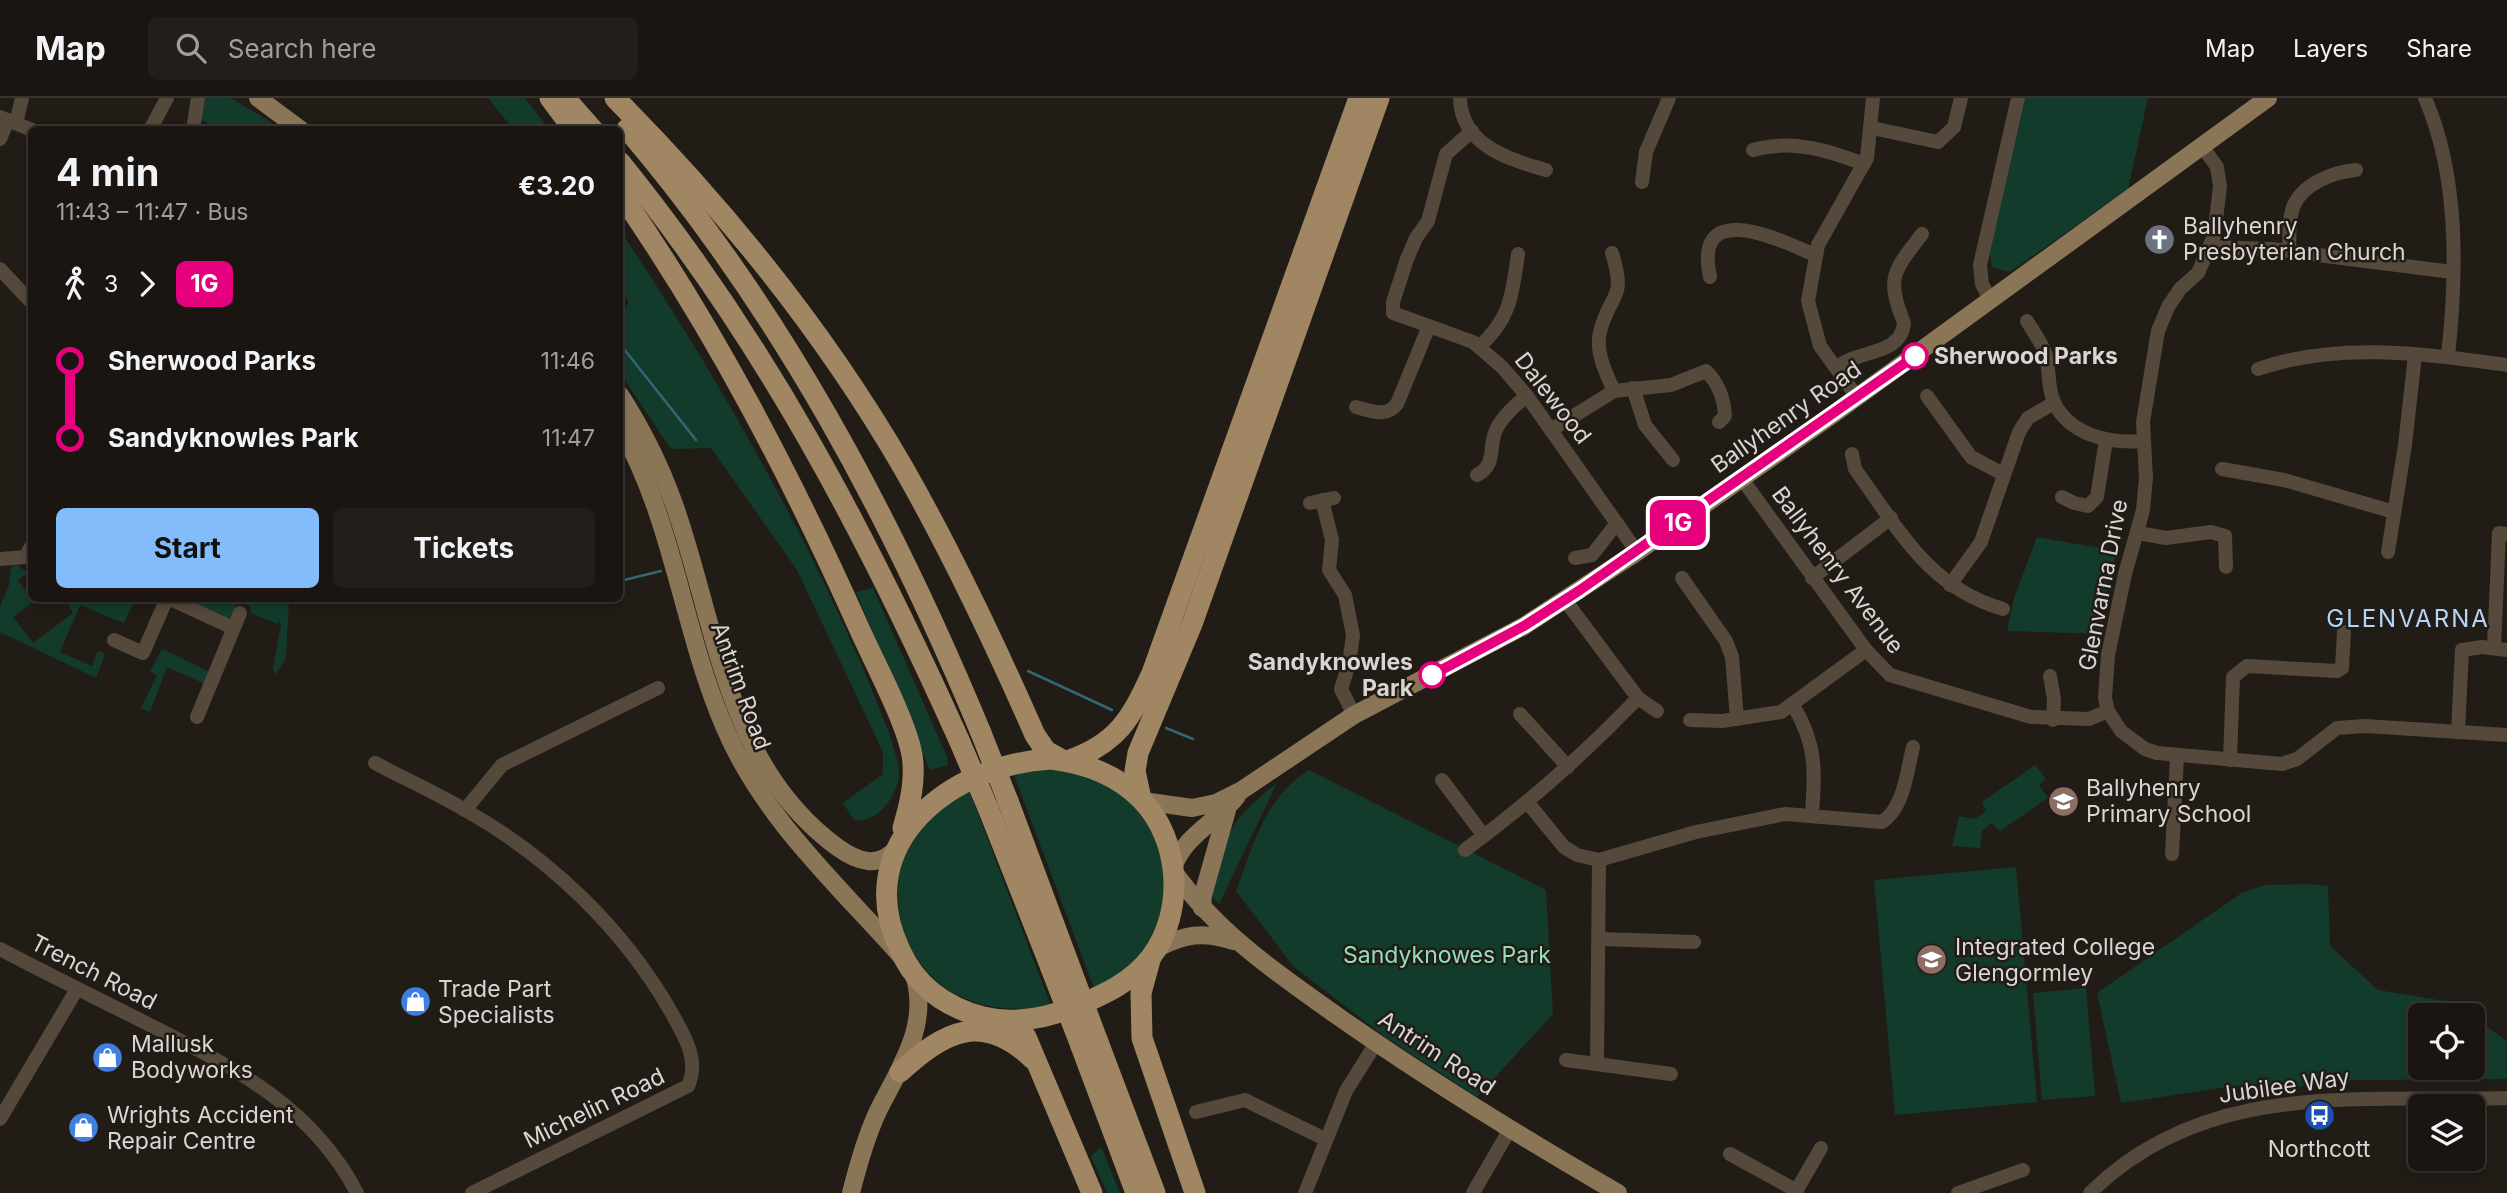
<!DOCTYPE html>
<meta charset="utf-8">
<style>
body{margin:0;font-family:Inter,sans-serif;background:#231e1a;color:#f1f3f6;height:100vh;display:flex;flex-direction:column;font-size:26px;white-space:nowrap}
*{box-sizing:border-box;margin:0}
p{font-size:23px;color:#9f9f9f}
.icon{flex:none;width:38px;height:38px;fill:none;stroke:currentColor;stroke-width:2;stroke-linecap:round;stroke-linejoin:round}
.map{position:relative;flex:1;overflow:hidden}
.details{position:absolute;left:28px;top:28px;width:595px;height:476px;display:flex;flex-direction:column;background:#1a1511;border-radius:10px;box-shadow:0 4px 10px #0003,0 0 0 2px #383431}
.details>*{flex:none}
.badge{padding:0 14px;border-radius:10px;font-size:24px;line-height:46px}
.fabs{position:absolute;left:2408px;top:905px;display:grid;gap:14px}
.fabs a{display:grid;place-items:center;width:77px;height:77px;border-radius:10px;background:#1a1511;box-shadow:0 4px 10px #0003,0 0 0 2px #383431;font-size:35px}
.map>.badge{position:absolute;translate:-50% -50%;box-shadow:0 0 0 4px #fff}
.legs{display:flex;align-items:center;gap:10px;height:77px;padding:0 28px;font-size:23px}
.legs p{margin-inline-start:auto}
.overview{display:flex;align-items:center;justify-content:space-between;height:119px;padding:0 28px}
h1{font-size:38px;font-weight:700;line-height:52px}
.action{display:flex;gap:14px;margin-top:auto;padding:14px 28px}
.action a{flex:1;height:80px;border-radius:10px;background:#82bcfa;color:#111;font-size:28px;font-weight:700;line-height:80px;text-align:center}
.action a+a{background:#231e1a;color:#f1f3f6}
ul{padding:0 28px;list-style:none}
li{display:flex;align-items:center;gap:24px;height:77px;font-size:26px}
li i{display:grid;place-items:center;width:10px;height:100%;margin:0 9px;background:currentColor}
li i::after{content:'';width:18px;height:18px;margin:-9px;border:5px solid;border-radius:50%;background:#1a1511}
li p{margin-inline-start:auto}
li:first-child i{background:linear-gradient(#0000 50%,currentColor 0)}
li:last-child i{background:linear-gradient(currentColor 50%,#0000 0)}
header{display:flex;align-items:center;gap:42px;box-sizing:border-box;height:98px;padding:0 35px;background:#1a1511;border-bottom:2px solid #383431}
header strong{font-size:33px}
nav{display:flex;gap:38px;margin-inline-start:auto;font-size:24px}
.search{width:490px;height:63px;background:#231e1a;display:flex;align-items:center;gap:18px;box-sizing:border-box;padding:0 24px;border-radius:10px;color:#9f9f9f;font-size:26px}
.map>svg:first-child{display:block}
.green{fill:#133b2b}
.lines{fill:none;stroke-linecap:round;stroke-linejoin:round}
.stream{stroke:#326874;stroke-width:2.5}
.minor{stroke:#54493b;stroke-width:14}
.major{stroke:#8a7557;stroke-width:18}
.highway{stroke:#a08662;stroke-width:21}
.highway-bridge{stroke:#a08662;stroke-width:21}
.line-1-casing{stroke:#fff;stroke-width:16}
.line-1{stroke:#e6007e;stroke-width:10}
.stop-1-dot{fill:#fff;stroke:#e6007e;stroke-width:3.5}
.labels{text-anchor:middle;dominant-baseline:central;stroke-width:5;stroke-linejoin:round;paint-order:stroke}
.poi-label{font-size:23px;fill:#dad5d2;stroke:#221c17;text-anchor:start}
.stop-label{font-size:23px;font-weight:bold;fill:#dad5d2;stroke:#221c17;text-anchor:start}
.street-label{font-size:23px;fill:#dad5d2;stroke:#221c17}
.park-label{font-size:23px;fill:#93debb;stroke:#221c17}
.neighbourhood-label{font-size:24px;letter-spacing:2px;fill:#b5d5f8;stroke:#221c17}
</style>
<header>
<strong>Map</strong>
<div class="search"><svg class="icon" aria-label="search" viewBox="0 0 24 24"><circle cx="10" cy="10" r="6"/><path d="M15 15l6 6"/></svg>Search here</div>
<nav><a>Map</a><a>Layers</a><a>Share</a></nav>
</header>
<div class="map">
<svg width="2507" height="1095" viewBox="0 0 2507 1095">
<rect width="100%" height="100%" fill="#221c17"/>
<g class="green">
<polygon points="205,0 231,0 272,25 268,31 222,32 201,22"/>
<polygon points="488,0 525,0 549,31 513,31"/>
<polygon points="2025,0 2148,0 2128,91 2010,174 1992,169 1989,152"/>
<path d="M 620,132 C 713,272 798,419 864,573 C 873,596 898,651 899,674 C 899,697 878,726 854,722 L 843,705 L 883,676 L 883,654 L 797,472 L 711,350 L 671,351 L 620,275 L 620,213 L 629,205 L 620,189 Z"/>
<polygon points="2037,439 2117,453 2105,500 2101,536 2007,533 2014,500"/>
<polygon points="17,467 28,475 18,482 33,504 13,519 33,545 73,515 65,501 135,501 124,525 80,507 60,554 92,568 98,553 105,556 96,580 0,534 0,509 9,487 11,468"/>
<polygon points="873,490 947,659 948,667 930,672 856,494"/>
<polygon points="227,500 289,501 286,560 276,576 273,572 281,526 278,521 279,526 250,515 251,508 238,504 230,520 226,520 183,501 222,503"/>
<polygon points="162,551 210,574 205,586 167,569 150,614 141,610 157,577 150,573"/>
<polygon points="2035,667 2046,681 2039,687 2048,700 2000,733 1991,725 1982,733 1980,750 1952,748 1959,718 1975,721 1986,713 1982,704"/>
<path d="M 1034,670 C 1063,671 1096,674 1121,692 C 1177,736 1179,831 1122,876 C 1114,882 1104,888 1095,893 L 1014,677 Z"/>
<path d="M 1309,672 L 1546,792 L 1553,916 L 1477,999 L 1384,938 L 1293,868 L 1236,793 C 1254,745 1264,701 1309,672 Z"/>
<path d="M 1277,685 L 1219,806 L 1211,797 C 1226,736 1227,725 1277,685 Z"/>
<path d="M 969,692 L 1051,908 C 1017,913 988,912 957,897 C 892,863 878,770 929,718 C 940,708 957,700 969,692 Z"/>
<polygon points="2016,769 2037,1004 1895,1017 1874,782"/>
<polygon points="2311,786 2328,788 2330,848 2378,892 2451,904 2470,917 2420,917 2420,970 2473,970 2473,919 2507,943 2507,981 2353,982 2250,995 2248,986 2121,1005 2097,895 2243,794 2266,787"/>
<polygon points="2086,890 2095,998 2042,1002 2033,895"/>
<polygon points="1101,1049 1120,1095 1107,1095 1091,1058"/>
</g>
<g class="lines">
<g class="stream">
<polyline points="620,246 696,342"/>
<polyline points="620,483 661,473"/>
<polyline points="1028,573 1112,612"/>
<polyline points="1166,630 1193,641"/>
</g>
<g class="minor">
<path d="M 1460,0 C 1461,47 1508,61 1546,72"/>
<path d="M 2425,0 C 2459,78 2457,175 2448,258"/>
<polyline points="0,19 32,32"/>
<polyline points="16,25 22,0"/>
<polyline points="1872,30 1938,44 1954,29 1961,0"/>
<polyline points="150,32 167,0"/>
<polyline points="193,32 198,0"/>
<polyline points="1472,33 1446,56 1428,123 1416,140 1407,161 1393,204 1393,215 1473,244 1502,269 1527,298 1637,454"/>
<polyline points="0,41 8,22"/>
<polyline points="2202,48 2217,69 2220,88 2214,138 2198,175 2180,191 2168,209 2158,233 2143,324 2146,380 2143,412 2125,476 2108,557 2105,600 2108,613 2121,633 2145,651 2157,655 2282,666 2297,661 2337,630 2365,628 2507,637"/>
<path d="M 1753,52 C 1792,41 1827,52 1864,66"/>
<polyline points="1642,84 1646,54 1669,0"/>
<polyline points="2210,149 2271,151 2452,174"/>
<path d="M 2289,153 C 2290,139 2288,120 2294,107 C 2304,85 2334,74 2356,72"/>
<path d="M 1612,155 C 1627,204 1610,193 1600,234 C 1595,254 1606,275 1614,293"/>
<polyline points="0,171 32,205"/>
<path d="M 1710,179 C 1693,100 1778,141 1815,157"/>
<polyline points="1991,203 1982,186 1980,167 2018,0"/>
<path d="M 2027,223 C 2034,235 2044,247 2047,261 C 2049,275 2048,291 2054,304 C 2069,337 2110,346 2143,343"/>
<path d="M 1479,249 C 1511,220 1512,197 1518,156"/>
<path d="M 1837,270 C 1855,251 1901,259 1904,225 C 1886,179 1893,174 1922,136"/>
<path d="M 2258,271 C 2338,243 2425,256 2507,267"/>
<polyline points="1633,290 1645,327 1673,362"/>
<polyline points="1927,298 1971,359 2003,376"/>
<polyline points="1857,299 1820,248 1808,203 1818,147 1867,60 1873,0"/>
<path d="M 1356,309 C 1372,313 1386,320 1397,306 L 1429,228"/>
<path d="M 1551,332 L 1614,293 L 1671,287 L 1706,273 C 1719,286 1724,300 1725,318 L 1719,324"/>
<path d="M 1852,356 L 1855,371 C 1898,430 1928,490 2003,511"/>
<polyline points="2222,371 2284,382 2394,414"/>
<path d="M 1477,377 C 1497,366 1488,350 1496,332 C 1501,320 1517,305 1527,298"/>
<polyline points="1742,381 1866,552 1890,577 2031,619 2089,621 2108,613"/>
<polyline points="2062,399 2074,405 2088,408 2097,399 2106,342"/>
<polyline points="1322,402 1332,442 1329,472 1345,497 1353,537 1349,566 1341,591 1354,617"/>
<polyline points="1310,405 1334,400"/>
<polyline points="2138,435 2166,440 2211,434 2225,438 2226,469"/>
<polyline points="2388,454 2405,347 2415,257"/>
<polyline points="1575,460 1592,457 1617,425"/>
<polyline points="0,461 25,459 32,447"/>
<polyline points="1682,480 1726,543 1732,559 1737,621"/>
<polyline points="1812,480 1891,420"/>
<polyline points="1950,487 1981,444 2019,334 2028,320 2054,305"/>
<polyline points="168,500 233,530"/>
<polyline points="1565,502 1638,600 1657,613"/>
<polyline points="114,542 143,555 167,500"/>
<polyline points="2494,549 2499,435 2507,436"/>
<polyline points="2050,578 2054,601 2053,622"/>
<path d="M 1793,607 C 1817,647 1815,672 1812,717"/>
<polyline points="1520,616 1568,669"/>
<polyline points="197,619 240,515"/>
<polyline points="1690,622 1722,623 1781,614 1866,552"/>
<polyline points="2458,634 2462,552 2482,549 2507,552"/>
<polyline points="2230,662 2233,579 2247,568 2337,573 2342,570 2344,534"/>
<path d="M 375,665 C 405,681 436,695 465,712 C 548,758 624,831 671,914 C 684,937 700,962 688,988 L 472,1095"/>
<polyline points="1442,682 1484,738"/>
<path d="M 1528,705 L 1564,749 L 1577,757 L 1599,762 L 1696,734 L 1785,716 L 1882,724 C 1904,710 1907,673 1913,649"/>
<polyline points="465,712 502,667 658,590"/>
<path d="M 1465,752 C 1528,706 1584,656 1638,600"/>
<polyline points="2172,756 2177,659"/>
<polyline points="1599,841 1694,844"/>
<path d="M 0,851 C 48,876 96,900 144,924 C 230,968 310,1005 357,1095"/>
<polyline points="1566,962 1671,976"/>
<polyline points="1597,966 1599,762"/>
<polyline points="1196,1014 1245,1002 1325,1041"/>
<polyline points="0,1021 77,891"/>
<polyline points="1730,1056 1797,1093"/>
<polyline points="1305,1095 1346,993 1376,945"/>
<polyline points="1473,1095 1510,1031"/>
<polyline points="1795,1095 1821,1050"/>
<polyline points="1958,1095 2023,1072"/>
<path d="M 2090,1095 C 2205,981 2360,1004 2507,1000"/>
</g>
<g class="major">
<polyline points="258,0 301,32"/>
<path d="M 620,297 C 642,331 660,367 674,406 C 717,527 725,667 837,749 C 858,764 878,771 897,750"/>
<path d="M 620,329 C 674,424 682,530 724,628 C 763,720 836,785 901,858"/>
<polyline points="1143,703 1192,710 1216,705 1242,692 1354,617 1524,528 1637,454 1835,315 2268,0"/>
<path d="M 1173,770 C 1184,737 1217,724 1237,698"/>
<path d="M 1174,774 C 1217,834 1275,874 1336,917 C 1427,981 1521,1039 1618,1095"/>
<polyline points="1202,810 1203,797 1227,712"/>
<path d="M 1156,851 C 1184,836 1203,833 1233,843"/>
<path d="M 851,1095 C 858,1067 866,1039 878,1013 C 900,969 930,927 914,877"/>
</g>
<g class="highway">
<polyline points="550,0 574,32"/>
<polyline points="565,0 593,32"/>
<path d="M 615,0 C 725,111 826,236 904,371 C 953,457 995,546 1035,637 L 1046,653 L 1062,662"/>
<path d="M 627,31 C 780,210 891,418 981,635"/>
<path d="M 620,64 C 765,243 865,433 959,642"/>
<path d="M 620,95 C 715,232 791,378 859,530 C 874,564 906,623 912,657 C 916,682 910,706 903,730"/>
<path d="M 1051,661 C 1085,665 1117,677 1141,701 C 1181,742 1185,814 1151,859 C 1132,884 1105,896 1077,908 C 1047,920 1015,927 983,919 C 945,909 916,888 900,852 C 849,744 953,666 1051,661 Z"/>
<path d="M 1067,663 C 1117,646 1131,621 1152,575 L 1359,0"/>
<polyline points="1141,701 1135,673 1138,655 1192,526 1379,0"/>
<polyline points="1008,703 1068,864"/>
<polyline points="988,710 1051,870"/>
<polyline points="1150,862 1141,895 1142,940 1195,1095"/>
<polyline points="1000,922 1020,931 1026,939 1092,1095"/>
<polyline points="1098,944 1155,1095"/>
<polyline points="1081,948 1136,1095"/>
<path d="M 900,974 C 945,933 982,913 1033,961"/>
</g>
<g class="highway-bridge">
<polyline points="981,635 1008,703"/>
<polyline points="959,642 988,710"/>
<polyline points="1068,864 1098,944"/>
<polyline points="1051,870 1081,948"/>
</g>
</g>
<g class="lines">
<defs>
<polyline id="line-1" points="1432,577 1524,528 1580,492 1915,258"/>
</defs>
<use href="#line-1" class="line-1-casing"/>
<use href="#line-1" class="line-1"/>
</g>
<defs>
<symbol id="church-disc" viewBox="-11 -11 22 22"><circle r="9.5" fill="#6b7280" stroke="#221c17"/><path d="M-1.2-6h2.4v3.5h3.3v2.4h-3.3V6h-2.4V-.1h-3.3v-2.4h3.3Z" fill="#fff"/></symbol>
<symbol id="school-disc" viewBox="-11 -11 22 22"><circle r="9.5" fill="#8d6e63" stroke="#221c17"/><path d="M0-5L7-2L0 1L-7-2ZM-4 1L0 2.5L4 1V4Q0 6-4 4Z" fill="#fff"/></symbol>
<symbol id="shop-disc" viewBox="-11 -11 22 22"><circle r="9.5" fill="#3f7fe0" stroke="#221c17"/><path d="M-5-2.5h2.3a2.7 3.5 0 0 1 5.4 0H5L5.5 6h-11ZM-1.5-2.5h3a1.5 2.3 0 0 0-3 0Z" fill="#fff"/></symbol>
<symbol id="bus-disc" viewBox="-11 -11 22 22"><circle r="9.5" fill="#1a4fb4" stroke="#221c17"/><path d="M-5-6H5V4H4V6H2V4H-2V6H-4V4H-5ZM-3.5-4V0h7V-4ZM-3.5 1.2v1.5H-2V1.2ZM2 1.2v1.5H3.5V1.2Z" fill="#fff"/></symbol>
</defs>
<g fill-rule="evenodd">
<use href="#church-disc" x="2142" y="124" width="35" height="35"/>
<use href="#school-disc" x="2046" y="686" width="35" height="35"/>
<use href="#school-disc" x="1914" y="844" width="35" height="35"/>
<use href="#shop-disc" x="398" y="886" width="35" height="35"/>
<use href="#shop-disc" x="90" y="942" width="35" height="35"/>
<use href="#bus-disc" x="2302" y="1000" width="35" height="35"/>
<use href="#shop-disc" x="66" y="1012" width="35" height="35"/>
</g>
<g class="stop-1-dot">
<circle cx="1915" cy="258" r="12"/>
<circle cx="1432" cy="577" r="12"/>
</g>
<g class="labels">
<g class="poi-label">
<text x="2183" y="128">Ballyhenry<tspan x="2183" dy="26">Presbyterian Church</tspan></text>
<text x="2086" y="690">Ballyhenry<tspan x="2086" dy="26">Primary School</tspan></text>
<text x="1955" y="849">Integrated College<tspan x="1955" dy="26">Glengormley</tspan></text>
<text x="438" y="891">Trade Part<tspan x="438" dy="26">Specialists</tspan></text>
<text x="131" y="946">Mallusk<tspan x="131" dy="26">Bodyworks</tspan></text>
<text x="107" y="1017">Wrights Accident<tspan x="107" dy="26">Repair Centre</tspan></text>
<text x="2319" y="1051" text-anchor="middle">Northcott</text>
</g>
<g class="stop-label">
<text x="1934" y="258">Sherwood Parks</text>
<text x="1413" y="564" text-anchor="end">Sandyknowles<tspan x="1413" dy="26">Park</tspan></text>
</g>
<g class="street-label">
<text transform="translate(1553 300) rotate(52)">Dalewood</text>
<text transform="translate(1786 319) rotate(-35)">Ballyhenry Road</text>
<text transform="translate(1838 472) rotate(53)">Ballyhenry Avenue</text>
<text transform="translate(2103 487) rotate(-79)">Glenvarna Drive</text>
<text transform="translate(741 588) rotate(70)">Antrim Road</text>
<text transform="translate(94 874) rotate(27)">Trench Road</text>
<text transform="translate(1437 955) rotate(33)">Antrim Road</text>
<text transform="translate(2284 988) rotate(-8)">Jubilee Way</text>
<text transform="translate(594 1010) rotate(-26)">Michelin Road</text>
</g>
<g class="park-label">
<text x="1447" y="857">Sandyknowes Park</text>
</g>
<g class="neighbourhood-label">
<text x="2408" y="520">GLENVARNA</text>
</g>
</g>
</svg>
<div class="fabs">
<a><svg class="icon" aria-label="locate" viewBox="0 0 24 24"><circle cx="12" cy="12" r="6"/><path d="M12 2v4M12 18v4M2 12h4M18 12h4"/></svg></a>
<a><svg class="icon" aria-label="layers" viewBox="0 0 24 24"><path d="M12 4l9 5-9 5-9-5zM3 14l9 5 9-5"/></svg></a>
</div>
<b class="badge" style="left:1678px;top:425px;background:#e6007e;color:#fff">1G</b>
<section class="details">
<div class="overview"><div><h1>4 min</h1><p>11:43 – 11:47 · Bus</p></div><b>€3.20</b></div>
<div class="legs"><svg class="icon" aria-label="walk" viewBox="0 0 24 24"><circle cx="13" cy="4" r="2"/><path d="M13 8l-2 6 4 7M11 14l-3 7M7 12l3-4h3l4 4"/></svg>3<svg class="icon" aria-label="forward" viewBox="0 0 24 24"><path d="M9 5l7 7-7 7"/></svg><b class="badge" style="background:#e6007e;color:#fff">1G</b></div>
<ul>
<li><i style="color:#e6007e"></i><b>Sherwood Parks</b><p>11:46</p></li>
<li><i style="color:#e6007e"></i><b>Sandyknowles Park</b><p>11:47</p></li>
</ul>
<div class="action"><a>Start</a><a>Tickets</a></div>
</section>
</div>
